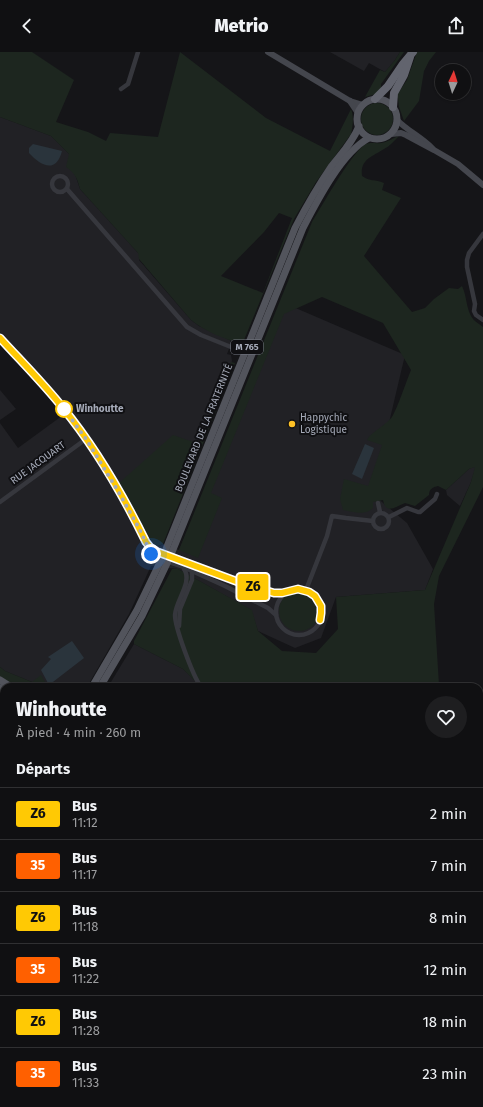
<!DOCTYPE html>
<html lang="fr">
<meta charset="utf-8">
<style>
body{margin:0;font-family:"Fira Sans",sans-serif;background:#1e1e20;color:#f1f3f6;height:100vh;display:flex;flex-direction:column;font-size:15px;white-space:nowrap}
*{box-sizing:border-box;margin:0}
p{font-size:13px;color:#9c9d9f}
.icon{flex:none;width:22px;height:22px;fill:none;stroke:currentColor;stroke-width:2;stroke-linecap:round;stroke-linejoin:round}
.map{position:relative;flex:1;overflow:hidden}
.panel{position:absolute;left:0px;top:631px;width:483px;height:424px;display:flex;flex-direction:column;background:#101012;border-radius:12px 12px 0 0;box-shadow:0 1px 3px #0004,0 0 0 1px #303032}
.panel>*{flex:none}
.badge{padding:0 8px;border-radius:3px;font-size:14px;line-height:26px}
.needle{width:26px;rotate:4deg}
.buttons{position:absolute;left:435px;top:12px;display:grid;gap:8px}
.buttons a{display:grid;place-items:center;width:36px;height:36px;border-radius:50%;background:#101012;box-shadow:0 1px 3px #0004,0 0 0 1px #303032;font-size:20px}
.you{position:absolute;width:20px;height:20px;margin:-10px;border:3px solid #fff;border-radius:50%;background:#1a73e8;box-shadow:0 0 0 6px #1a73e833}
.map>.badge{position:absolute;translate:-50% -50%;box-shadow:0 0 0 2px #fff}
h2{padding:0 16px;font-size:15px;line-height:36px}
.round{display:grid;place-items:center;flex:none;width:42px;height:42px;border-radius:21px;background:#1e1e20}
.summary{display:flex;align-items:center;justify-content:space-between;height:68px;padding:0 16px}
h1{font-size:19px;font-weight:800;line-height:30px}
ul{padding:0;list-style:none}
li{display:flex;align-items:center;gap:12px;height:52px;padding:0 16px;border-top:1px solid #303032}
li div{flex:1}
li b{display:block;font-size:15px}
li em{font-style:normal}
li .badge{min-width:44px;font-weight:700;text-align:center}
header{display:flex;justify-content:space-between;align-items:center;height:52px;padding:0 16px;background:#101012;font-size:18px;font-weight:800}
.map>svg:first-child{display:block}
.built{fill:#212125}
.green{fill:#1d261f;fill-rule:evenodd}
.water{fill:#2a343c}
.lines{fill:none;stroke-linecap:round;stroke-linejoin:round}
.stream{stroke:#2a343c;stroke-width:1.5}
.street{stroke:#36373d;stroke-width:4.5}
.secondary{stroke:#44464d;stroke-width:6}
.primary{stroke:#52545c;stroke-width:7}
.highway{stroke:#62646e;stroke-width:8}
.line-casing{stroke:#fff;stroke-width:9}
.line{stroke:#ffc904;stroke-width:6}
.walk{stroke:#a6abb9;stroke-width:4;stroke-dasharray:0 7.2}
.stop-dot{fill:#fff;stroke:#ffc904;stroke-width:2}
.poi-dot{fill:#fec126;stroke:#101013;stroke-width:1.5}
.labels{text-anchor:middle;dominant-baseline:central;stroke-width:4;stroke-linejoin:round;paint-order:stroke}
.shield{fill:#101013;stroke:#797c87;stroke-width:1}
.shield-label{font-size:9px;font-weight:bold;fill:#a6abb9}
.stop-label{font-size:10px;font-weight:bold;fill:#a6abb9;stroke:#101013;text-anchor:start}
.poi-label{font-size:10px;fill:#a6abb9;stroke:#101013;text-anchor:start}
.street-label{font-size:10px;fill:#a6abb9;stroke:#101013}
</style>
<header><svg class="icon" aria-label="back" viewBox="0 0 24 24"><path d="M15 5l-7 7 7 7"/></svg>Metrio<svg class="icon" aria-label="share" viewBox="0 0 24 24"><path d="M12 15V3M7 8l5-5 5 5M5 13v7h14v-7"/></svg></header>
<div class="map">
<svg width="483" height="1055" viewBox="0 0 483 1055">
<rect width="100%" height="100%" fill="#151518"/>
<g class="built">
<polygon points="330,0 400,0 395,8 385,20 369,11 364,19"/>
<polygon points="0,65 51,84 69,102 73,119 76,125 80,137 139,202 139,208 191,268 199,274 232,289 227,302 231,303 232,309 199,392 119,431 153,492 160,494 163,492 179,498 284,251 405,303 384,392 370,440 407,471 433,517 425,538 336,545 321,586 295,596 258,579 251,558 178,517 151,514 129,562 87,635 48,635 47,633 32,630 5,619 0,615 0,371 18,396 70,358 0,280"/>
<polygon points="0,338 16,357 0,368"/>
<polygon points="476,414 471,430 460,454 447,443 446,438 469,417"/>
<polygon points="134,592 183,617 199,632 197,635 108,635"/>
<polygon points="0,806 4,809 4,888 0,890"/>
</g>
<g class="green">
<path d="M 0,0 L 32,0 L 74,28 L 56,70 L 88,80 L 106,89 L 110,81 L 158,85 L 180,0 L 266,66 L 330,99 L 351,57 C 354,64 353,74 351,82 L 316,130 L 294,167 L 244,288 L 240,291 C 223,287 205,279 191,268 L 139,207 L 138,201 L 80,137 C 77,126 75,121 66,115 L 69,102 L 51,84 L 0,65 ZM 279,161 L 292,166 L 263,241 L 221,224 L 264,180 Z"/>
<polygon points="400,0 404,0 381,32 381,38 376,42 365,45 380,18 385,20 395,8"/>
<polygon points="417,0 436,0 429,9 424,19 419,49 404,69 399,55 398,46 396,45 398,40 399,40 407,28"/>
<circle cx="377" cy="67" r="16"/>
<path d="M 399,84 C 394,89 390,94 384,97 C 372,105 360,107 362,124 C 370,130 375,127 384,131 L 382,138 L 401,146 L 364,204 L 412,260 L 425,256 L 434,247 L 449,236 L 458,237 L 462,234 C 467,244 466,258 473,267 C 475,270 480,272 483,275 L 483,435 L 439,524 L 434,552 L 439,633 L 433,635 L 197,635 L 198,632 L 183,617 L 134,592 L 134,589 L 172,517 L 178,517 L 252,558 L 258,579 L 282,599 L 316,601 L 338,577 L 336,545 L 425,538 L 471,430 L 475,415 L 469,417 L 446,438 L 438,434 C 433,435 429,437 429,443 L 415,454 L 405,451 C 395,455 386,463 383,448 L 373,450 L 373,456 C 365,464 354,460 343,458 L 340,447 L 344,427 L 368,434 L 382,393 L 367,388 C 370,381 386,373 392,365 C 398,355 406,330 411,318 L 383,271 L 322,245 L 284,262 L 211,441 L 222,446 L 198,506 L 179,498 L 312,170 C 321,156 353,98 366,92 C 371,90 377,92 381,91 C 388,90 393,86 399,84 Z"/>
<polygon points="231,310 235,311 163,492 157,494 153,492 119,431 173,383 199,392"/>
<circle cx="299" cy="559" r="20"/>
<polygon points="0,615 5,619 32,630 41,623 48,635 4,635 4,645 0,642"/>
<polygon points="4,715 4,809 0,806 0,720"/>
<polygon points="483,760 483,811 479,810 479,766 482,766"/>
<polygon points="479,828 483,829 483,1018 479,1021"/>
<polygon points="4,895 4,981 0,975 0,897"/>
</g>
<g class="water">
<path d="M 33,92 L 62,99 C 56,122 41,114 29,101 L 29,96 Z"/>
<polygon points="365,392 374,396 362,427 352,422"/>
<polygon points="72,589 84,606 49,633 41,618 51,607 48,605"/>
</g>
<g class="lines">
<polyline class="stream" points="0,751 2,751"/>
<g class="street">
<polyline points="121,37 128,32 138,0"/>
<circle cx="60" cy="132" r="8"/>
<polyline points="67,137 187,275 201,283 246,301"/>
<polyline points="483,182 469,201 467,208 467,215 475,252 474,259 476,263 483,268"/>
<polyline points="0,286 57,349 78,375 123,448 151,502 155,505 181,514 225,534 268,556 276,563"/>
<polyline points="0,450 86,387"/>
<polyline points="378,451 380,460"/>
<circle cx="381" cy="469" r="8"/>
<polyline points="389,465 407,456 418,460 420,460 435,447 437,442"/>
<path d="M 148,493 C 158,506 186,504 192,519 L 192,528 L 180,557 L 179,574"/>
<path d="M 188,512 C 209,519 266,545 286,540"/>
<path d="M 184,517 C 193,530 176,548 175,563 C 175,576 193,624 201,635"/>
<circle cx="299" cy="560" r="23"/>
<polyline points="306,538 327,484 332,464 346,466 373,469"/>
<polyline points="479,675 483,671"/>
<polyline points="479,861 483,859"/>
<polyline points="0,894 4,892"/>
<polyline points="0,1004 4,1003"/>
<polyline points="479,1024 483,1022"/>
<polyline points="223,1051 224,1055"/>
<polyline points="411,1051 415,1055"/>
<polyline points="79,1055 86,1051"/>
<polyline points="226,1055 233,1051"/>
<polyline points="337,1055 342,1051"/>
<polyline points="435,1055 441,1051"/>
</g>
<g class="secondary">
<polyline points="268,0 350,49 363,53"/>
<polyline points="350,49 358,61"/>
<path d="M 397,68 C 408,79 421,85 432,96"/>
<polyline points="391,82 401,81 406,83 434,98 458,112 483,133"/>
<polyline points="0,984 4,990"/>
<polyline points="42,1051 45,1055"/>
</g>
<g class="primary">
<circle cx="377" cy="67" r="20"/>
<polyline points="0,628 11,635"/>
<path d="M 92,635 L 137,558 L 164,502 L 295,176 C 306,155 318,134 331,115 C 341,102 353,90 359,74"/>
<path d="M 100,635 L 142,564 L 170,505 L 303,176 C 317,149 342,100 369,86"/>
<polyline points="0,636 4,639"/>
<polyline points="0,763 4,759"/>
<polyline points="0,772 4,768"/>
<polyline points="479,815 483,816"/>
<polyline points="479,822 483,823"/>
</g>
<g class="highway">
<polyline points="375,47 388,34 403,12 413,0"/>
<polyline points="393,55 394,41 404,23 410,5"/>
</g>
</g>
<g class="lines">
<defs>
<path id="line" d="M 0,286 C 21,309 44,332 63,356 C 95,395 124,445 146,490 L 150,495 L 155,499 L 241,531 L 274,541 L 282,541 L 298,537 L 309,540 L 315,544 L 321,554 L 321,561 L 320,568"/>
</defs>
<use href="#line" class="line-casing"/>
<use href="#line" class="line"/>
<polyline class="walk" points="64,357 86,387 118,439 141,480 151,502"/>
</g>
<circle class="stop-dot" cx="64" cy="357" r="8"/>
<circle class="poi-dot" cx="292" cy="372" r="4"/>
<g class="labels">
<rect class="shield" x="231" y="288" width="32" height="14" rx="3"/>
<g class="shield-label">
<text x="247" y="295">M 765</text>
</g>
<g class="stop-label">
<text x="76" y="357">Winhoutte</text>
</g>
<g class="poi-label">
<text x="300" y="366">Happychic<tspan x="300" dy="12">Logistique</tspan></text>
</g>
<g class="street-label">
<text transform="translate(204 376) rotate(-68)">BOULEVARD DE LA FRATERNITÉ</text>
<text transform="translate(38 411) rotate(-36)">RUE JACQUART</text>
</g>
</g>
</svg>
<div class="buttons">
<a><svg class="needle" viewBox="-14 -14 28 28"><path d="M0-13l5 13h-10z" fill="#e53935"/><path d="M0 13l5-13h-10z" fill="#9c9d9f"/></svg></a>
</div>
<div class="you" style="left:151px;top:502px"></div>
<b class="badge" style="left:253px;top:535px;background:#ffc904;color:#111">Z6</b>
<section class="panel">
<div class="summary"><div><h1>Winhoutte</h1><p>À pied · 4 min · 260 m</p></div><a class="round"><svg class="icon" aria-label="heart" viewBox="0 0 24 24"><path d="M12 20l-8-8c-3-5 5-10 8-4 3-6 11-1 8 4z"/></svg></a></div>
<h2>Départs</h2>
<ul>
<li><span class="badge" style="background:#ffc904;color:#111">Z6</span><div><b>Bus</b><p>11:12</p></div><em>2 min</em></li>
<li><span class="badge" style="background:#ff6000;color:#fff">35</span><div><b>Bus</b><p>11:17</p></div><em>7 min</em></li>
<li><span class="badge" style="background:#ffc904;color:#111">Z6</span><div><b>Bus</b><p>11:18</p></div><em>8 min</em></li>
<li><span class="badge" style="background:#ff6000;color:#fff">35</span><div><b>Bus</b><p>11:22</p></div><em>12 min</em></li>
<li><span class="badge" style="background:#ffc904;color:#111">Z6</span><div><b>Bus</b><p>11:28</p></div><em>18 min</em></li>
<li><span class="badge" style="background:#ff6000;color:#fff">35</span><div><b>Bus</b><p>11:33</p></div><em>23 min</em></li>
</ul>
</section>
</div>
